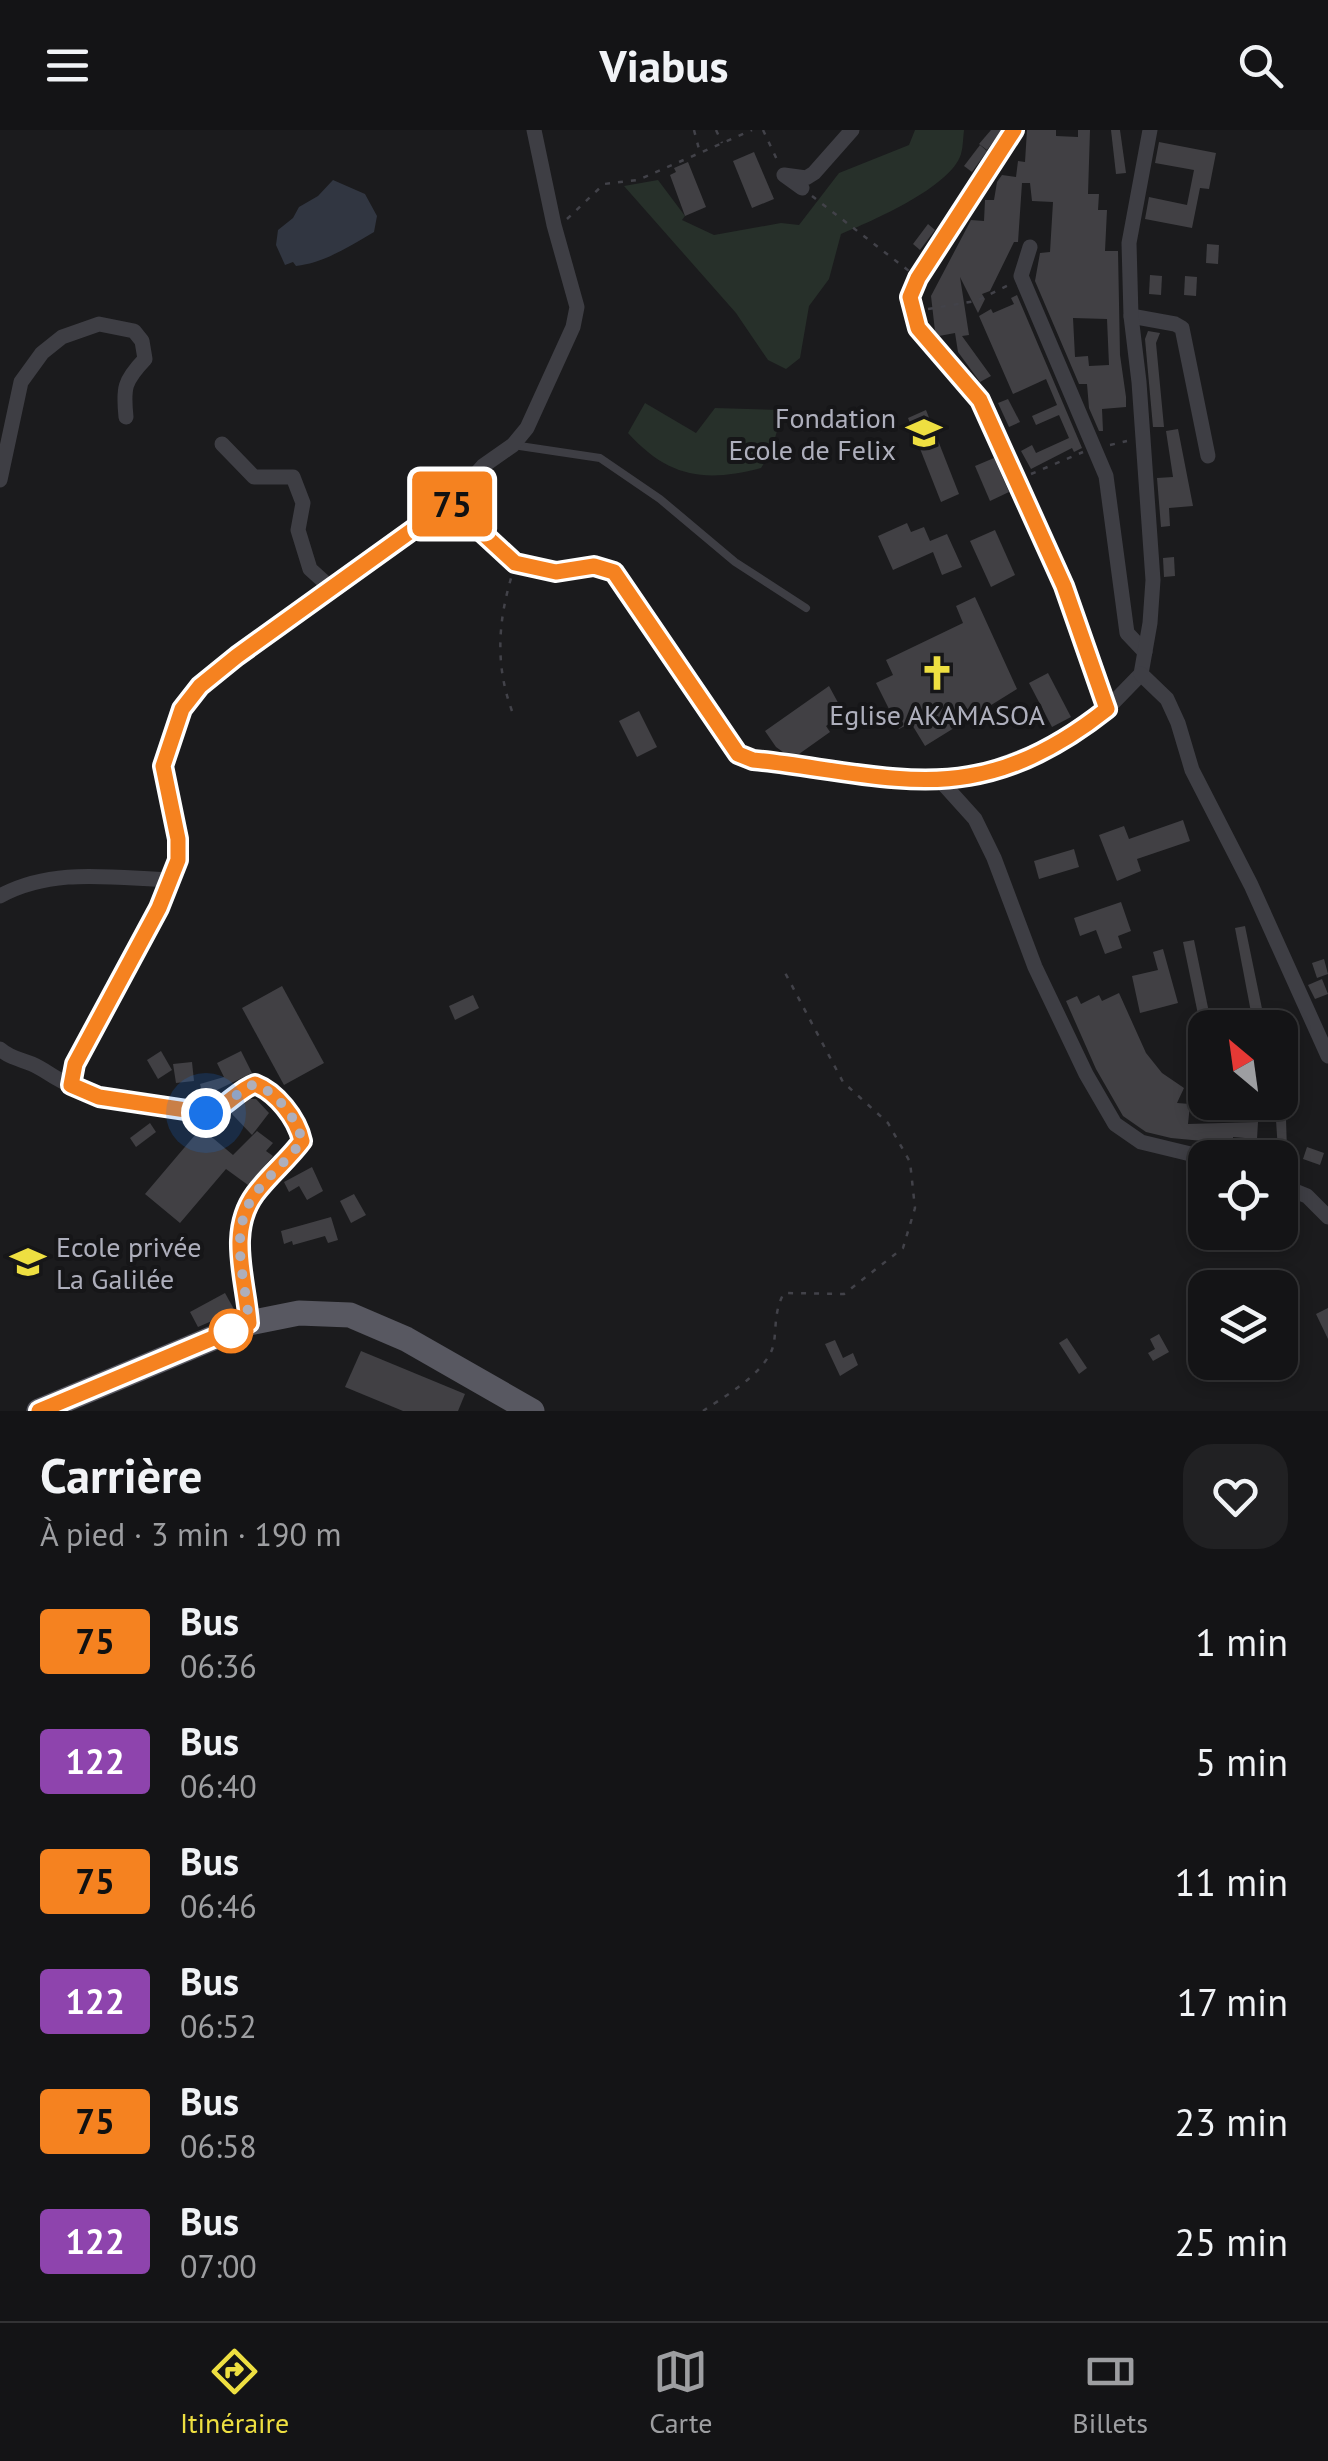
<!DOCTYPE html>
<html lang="fr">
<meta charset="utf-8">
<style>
body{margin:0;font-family:"PT Sans",sans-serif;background:#212123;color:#f1f3f6;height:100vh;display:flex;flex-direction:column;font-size:38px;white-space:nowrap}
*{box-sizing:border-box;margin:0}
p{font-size:32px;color:#9d9ea1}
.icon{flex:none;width:55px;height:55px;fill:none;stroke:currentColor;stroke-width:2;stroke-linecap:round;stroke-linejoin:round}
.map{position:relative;height:1281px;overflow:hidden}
.side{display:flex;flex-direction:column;background:#141416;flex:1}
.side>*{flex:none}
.badge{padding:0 20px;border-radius:8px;font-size:35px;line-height:65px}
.needle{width:65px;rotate:331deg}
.fabs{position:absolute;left:1188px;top:880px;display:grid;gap:20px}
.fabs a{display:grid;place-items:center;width:110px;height:110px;border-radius:20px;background:#141416;box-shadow:0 5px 15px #0003,0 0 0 2px #333335;font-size:50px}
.you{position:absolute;width:50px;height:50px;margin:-25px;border:8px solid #fff;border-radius:50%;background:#1a73e8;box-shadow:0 0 0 15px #1a73e833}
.map>.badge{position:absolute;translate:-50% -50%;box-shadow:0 0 0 5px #fff}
.round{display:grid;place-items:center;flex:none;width:105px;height:105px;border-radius:30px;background:#212123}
.overview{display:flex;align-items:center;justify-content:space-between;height:170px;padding:0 40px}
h1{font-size:48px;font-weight:800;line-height:75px}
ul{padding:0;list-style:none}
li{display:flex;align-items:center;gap:30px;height:120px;padding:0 40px}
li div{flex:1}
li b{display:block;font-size:38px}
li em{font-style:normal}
li .badge{min-width:110px;font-weight:700;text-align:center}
header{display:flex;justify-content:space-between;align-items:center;height:130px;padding:0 40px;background:#141416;font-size:45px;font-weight:800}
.tabs{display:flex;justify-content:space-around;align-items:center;height:140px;border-top:2px solid #333335;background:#141416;font-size:28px;color:#9d9ea1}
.tabs a{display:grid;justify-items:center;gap:5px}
.tabs .selected{color:#eedf41}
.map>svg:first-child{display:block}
.green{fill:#27302a}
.water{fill:#313641}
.building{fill:#414044;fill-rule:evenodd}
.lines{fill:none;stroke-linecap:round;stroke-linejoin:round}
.path{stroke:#424249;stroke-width:2.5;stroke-dasharray:5 8;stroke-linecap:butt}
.service{stroke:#3e3e44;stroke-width:8}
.minor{stroke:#3e3e44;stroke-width:15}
.primary{stroke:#585861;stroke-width:25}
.line-casing{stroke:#fff;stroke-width:22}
.line{stroke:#f58220;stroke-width:15}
.walk{stroke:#aeafbc;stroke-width:10;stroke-dasharray:0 18}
.stop-dot{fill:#fff;stroke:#f58220;stroke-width:5}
.labels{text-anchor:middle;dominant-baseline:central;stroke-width:8;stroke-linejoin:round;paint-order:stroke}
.poi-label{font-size:28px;fill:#aeafbc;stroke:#161618;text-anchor:end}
</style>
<header><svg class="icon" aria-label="menu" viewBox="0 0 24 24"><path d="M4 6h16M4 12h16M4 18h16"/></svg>Viabus<svg class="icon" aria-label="search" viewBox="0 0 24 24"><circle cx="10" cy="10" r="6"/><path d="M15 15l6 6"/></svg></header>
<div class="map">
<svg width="1328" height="1281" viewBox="0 0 1328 1281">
<rect width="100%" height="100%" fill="#1b1b1d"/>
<g class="green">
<path d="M 915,0 L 964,0 C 963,8 963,17 961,24 C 951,57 872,91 841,104 L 829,149 L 809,176 L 800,228 L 786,239 L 768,230 L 736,183 L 624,56 L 658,50 L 685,86 L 682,90 L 714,105 L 781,93 L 799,95 L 839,43 L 909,15 Z"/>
<path d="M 645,273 L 696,303 L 715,278 L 783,280 L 771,322 L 761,338 C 704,353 668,347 628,303 Z"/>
</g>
<path class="water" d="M 333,50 L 365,64 L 377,86 L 374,102 C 350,116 324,133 296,136 L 293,132 L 285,135 L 276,115 L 278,100 L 293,88 L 299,77 L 318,66 Z"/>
<g class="building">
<polygon points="991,0 1002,0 987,20 979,14"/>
<path d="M 1027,0 L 1056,0 L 1056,6 L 1078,7 L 1078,0 L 1090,0 L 1088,64 L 1099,64 L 1098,80 L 1107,80 L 1105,121 L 1118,121 L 1120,225 L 1126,267 L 1126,277 L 1102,279 L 1103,301 L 1099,301 L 1089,278 L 1087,254 L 1079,254 L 1035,151 L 1040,123 L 1050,122 L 1053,72 L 1032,71 L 1030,53 L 1022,53 L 1018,112 L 1014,112 L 990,161 L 982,164 L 985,169 L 978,183 L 960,147 L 969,205 L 962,206 L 991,246 L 980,252 L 958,222 L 955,203 L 939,206 L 935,201 L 931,166 L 971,90 L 984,91 L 985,70 L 994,70 L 997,52 L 1002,45 L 1016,47 L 1018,31 L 1025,32 ZM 1073,188 L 1107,189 L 1109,235 L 1089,236 L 1088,226 L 1075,227 Z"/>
<polygon points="1111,0 1120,0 1126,43 1116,44"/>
<polygon points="1159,12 1216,23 1209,59 1200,58 1192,98 1145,89 1149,67 1187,75 1194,40 1155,33"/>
<polygon points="980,15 987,21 972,42 964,36"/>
<polygon points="754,22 774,69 752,78 733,31"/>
<polygon points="688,32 706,77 685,86 670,45 676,42 674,38"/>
<polygon points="928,94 935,100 920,120 913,114"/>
<polygon points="1207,114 1219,115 1218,134 1206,133"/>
<polygon points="1150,145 1162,146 1161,165 1149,164"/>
<polygon points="1185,146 1197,147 1196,166 1184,165"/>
<polygon points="1017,165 1082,318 1074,322 1072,318 1031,339 1021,321 1032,315 1036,323 1069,308 1059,285 1036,295 1032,286 1057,275 1046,249 1013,264 979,186 991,179 993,183 1014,174 1011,168"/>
<polygon points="1148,201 1160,203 1156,213 1164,297 1153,297 1145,209"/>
<polygon points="1008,269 1020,292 1009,297 998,273"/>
<polygon points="926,280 959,364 941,372 908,288"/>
<polygon points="1178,299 1193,376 1169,378 1170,396 1161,397 1157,348 1173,347 1166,301"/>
<polygon points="994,328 1009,362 990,371 975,336"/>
<polygon points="907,393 911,402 924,397 930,411 947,404 962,437 942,445 933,422 893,440 878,406"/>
<polygon points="995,400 1015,445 991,457 970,411"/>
<polygon points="1174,427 1175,446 1164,447 1163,428"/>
<polygon points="975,467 1017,559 925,616 911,593 899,599 876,553 893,545 886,530 963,493 956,476"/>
<polygon points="1048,543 1071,587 1052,597 1029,553"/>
<polygon points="829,556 842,580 831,588 833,591 826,596 830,602 799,624 783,622 776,617 765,601"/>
<polygon points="639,581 657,617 637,627 619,591"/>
<polygon points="1183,690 1190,711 1137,729 1141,741 1117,751 1099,705 1124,696 1129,709"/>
<polygon points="1074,719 1079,737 1039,749 1034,731"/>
<polygon points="1121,772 1131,801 1118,806 1122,818 1105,824 1096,800 1080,806 1074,788"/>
<polygon points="1245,796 1266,898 1254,898 1235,798"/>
<polygon points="1194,810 1211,892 1200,894 1183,812"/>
<polygon points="1163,819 1178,873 1140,883 1132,846 1158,840 1153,822"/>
<polygon points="1324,829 1328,844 1317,848 1312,833"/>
<polygon points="1322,849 1328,864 1315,869 1308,855"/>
<polygon points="282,856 324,933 284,955 242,878"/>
<polygon points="1119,863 1146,923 1162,943 1184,958 1177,973 1190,974 1188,994 1258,992 1257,1009 1233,1007 1233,1010 1203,1011 1171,1008 1146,1002 1123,986 1096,939 1066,871 1077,866 1081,874 1099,865 1102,871"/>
<polygon points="473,865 479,878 455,890 449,876"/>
<polygon points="161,921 172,940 158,949 147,930"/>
<polygon points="241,921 252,943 215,961 215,967 204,969 200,954 224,947 217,933"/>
<polygon points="192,932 194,951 176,953 173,934"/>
<polygon points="250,969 256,969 269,983 252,1005 231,983"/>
<polygon points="1286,989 1287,1021 1280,1021 1299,1028 1295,1039 1280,1034 1278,1021 1276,990"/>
<polygon points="150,993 156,1002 136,1017 130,1008"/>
<polygon points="201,998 233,1025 257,1001 273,1013 266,1021 273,1026 248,1055 226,1039 180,1093 145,1064"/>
<polygon points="1307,1017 1324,1023 1320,1035 1303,1029"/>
<polygon points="312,1037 323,1061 307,1070 299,1056 289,1062 284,1052"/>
<polygon points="354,1064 366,1085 351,1093 340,1071"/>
<polygon points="331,1087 338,1110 328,1113 325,1106 293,1115 292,1111 284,1114 281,1101"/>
<polygon points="225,1163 235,1181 198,1197 190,1182"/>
<polygon points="1328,1178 1328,1209 1316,1184"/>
<polygon points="1159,1204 1169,1222 1153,1231 1148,1223 1155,1219 1150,1209"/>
<polygon points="1067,1208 1087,1238 1079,1244 1059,1213"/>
<polygon points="835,1210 843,1228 853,1223 858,1235 840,1246 825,1214"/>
<polygon points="361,1221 465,1264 458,1281 403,1281 345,1257"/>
</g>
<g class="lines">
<g class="path">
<polyline points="694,0 700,23"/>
<polyline points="716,0 722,13"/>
<polyline points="763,0 779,34"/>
<polyline points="812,66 909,141"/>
<polyline points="567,89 604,54 638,50 752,0"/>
<polyline points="928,179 976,171 1011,154"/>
<polyline points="1110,315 1127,311"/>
<polyline points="1031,344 1083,322"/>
<path d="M 512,581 C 495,535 498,491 512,445"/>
<path d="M 703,1281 C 725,1266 756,1249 770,1224 C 779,1208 771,1186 784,1163 L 844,1164 L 903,1118 L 915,1078 L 910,1032 L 888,993 L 843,952 L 782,837"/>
</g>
<polyline class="service" points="513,315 600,328 660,369 735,432 806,478"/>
<g class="minor">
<polyline points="1015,0 995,35 918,148 910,167 918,199 980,269 1063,456 1107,579"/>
<polyline points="802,58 784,45 806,48 814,43 852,0"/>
<polyline points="1030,117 1021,146 1106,346 1127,503 1145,522"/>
<polyline points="1131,186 1175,194 1182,198 1208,326"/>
<polyline points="222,314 254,347 293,347 303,373 298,400 310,439 331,458"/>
<path d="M 0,350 L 21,252 L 42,223 L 62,207 L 99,194 L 134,201 L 142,211 L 145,229 C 124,251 123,258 126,287"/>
<polyline points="450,373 515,433 556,443 594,437 614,442 737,624 753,630 905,648 970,646 1063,611 1107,579 1141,544 1150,493 1153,450 1139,252 1131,186 1129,113 1150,0"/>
<polyline points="1141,544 1167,569 1178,593 1192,640 1251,755 1328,926"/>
<polyline points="938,648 975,689 994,728 1035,837 1086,944 1115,994 1141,1012 1207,1028"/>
<path d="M 0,766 C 53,737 113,748 170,750"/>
<path d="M 0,919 C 10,928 20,929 32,934 C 46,940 56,950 71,955"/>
<polyline points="1280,1055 1307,1066 1328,1087"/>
<path d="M 249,1193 L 238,1111 L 242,1088 L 255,1064 L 302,1011 C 297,988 276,962 255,954 C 236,961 226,979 206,983 L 99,967 L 71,955 L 75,935 L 159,778 L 178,730 L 178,709 L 163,636 L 182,579 L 200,556 L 237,526 L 450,373 L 483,336 L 513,315 L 527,298 L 573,197 L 577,177 L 554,95 L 534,0"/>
</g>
<polyline class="primary" points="39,1281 249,1193 299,1183 350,1185 406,1209 532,1281"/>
</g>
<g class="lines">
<defs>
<path id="line" d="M 39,1281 L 249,1193 C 246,1150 227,1102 255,1064 C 269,1045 288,1030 302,1011 C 297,988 276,962 255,954 C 236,961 226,979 206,983 L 99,967 L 71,955 L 75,934 L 159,778 L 178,730 L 178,709 L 163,636 L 182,579 L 200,556 L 237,526 L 450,373 L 515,433 L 556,442 L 594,436 L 614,442 L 738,624 L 753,630 C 821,636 902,658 969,646 C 1019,638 1068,610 1107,579 L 1064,456 L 980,270 L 918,198 L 910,167 L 918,148 L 1014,0"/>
</defs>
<use href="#line" class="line-casing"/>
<use href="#line" class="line"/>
<path class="walk" d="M 206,983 C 226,979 236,961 255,954 C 276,962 297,988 302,1011 C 288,1030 269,1045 255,1064 C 227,1102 246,1150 249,1193 L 231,1201"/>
</g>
<defs>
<symbol id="school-bare" viewBox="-9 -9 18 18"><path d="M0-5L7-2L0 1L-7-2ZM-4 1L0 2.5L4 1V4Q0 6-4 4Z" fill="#eedf41" stroke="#161618" stroke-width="2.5" paint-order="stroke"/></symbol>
<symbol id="church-bare" viewBox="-9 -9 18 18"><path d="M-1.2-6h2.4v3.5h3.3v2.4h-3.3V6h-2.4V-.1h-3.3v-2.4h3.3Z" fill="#eedf41" stroke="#161618" stroke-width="2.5" paint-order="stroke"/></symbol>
</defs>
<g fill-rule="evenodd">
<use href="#school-bare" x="899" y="278" width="50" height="50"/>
<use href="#church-bare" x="912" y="518" width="50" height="50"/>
<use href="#school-bare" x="3" y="1107" width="50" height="50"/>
</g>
<circle class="stop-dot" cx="231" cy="1201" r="20"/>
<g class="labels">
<g class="poi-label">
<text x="896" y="287">Fondation<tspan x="896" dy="32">Ecole de Felix</tspan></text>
<text x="937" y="584" text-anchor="middle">Eglise AKAMASOA</text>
<text x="56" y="1116" text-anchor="start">Ecole privée<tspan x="56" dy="32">La Galilée</tspan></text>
</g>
</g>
</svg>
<div class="fabs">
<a><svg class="needle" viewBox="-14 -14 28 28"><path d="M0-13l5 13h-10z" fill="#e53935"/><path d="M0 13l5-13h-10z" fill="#9d9ea1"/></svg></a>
<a><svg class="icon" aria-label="locate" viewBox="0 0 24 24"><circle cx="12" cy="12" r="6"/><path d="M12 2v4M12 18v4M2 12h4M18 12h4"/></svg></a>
<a><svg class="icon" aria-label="layers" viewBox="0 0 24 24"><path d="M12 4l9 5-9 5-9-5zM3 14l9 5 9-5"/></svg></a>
</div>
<div class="you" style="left:206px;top:983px"></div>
<b class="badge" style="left:452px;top:374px;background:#f58220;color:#111">75</b>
</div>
<section class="side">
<div class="overview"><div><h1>Carrière</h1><p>À pied · 3 min · 190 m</p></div><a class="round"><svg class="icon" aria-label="heart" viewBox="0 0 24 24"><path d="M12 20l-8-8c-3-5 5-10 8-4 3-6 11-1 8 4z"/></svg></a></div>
<ul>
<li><span class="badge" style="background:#f58220;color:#111">75</span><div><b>Bus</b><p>06:36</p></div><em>1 min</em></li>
<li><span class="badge" style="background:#8e44ad;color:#fff">122</span><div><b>Bus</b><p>06:40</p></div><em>5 min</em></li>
<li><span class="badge" style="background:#f58220;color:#111">75</span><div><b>Bus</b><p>06:46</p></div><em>11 min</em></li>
<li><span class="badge" style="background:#8e44ad;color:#fff">122</span><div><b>Bus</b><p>06:52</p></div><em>17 min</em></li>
<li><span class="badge" style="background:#f58220;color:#111">75</span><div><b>Bus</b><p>06:58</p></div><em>23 min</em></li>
<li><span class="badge" style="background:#8e44ad;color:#fff">122</span><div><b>Bus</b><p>07:00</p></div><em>25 min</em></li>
</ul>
</section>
<nav class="tabs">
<a class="selected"><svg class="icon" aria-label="directions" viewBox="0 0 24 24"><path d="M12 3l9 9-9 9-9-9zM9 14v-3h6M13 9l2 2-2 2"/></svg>Itinéraire</a>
<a><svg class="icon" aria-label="map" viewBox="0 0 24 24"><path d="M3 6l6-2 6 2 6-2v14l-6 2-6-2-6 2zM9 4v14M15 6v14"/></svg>Carte</a>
<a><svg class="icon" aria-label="tickets" viewBox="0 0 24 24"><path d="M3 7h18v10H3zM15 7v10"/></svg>Billets</a>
</nav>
